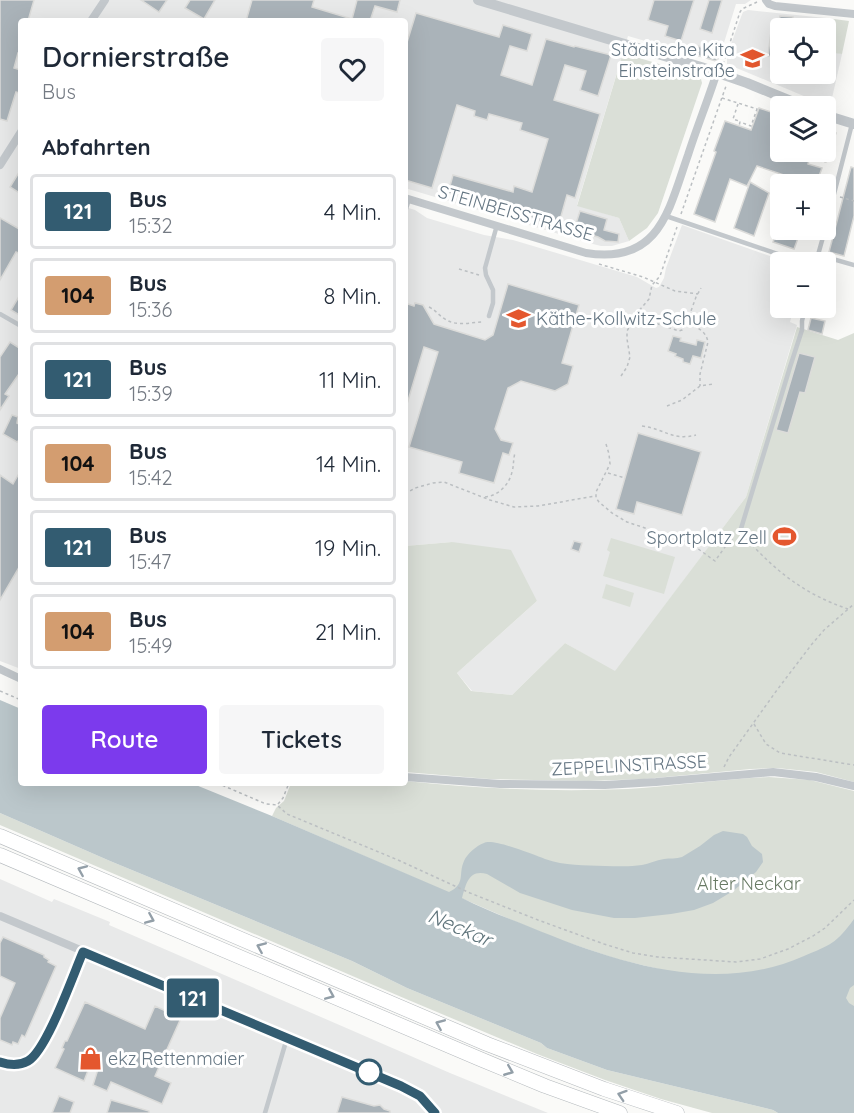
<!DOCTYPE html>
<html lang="de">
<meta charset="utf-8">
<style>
body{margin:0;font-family:Quicksand,sans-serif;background:#f6f6f7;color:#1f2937;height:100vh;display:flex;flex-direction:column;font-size:22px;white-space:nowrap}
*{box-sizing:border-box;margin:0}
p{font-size:20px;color:#747a83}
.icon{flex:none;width:33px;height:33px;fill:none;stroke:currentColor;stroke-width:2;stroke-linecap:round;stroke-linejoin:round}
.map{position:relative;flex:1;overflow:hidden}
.sheet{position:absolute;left:18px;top:18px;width:390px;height:768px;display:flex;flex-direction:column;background:#fff;border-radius:6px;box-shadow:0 6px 24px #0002}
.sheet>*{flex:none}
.badge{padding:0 12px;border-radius:4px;font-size:21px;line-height:39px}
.buttons{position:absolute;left:770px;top:18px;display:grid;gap:12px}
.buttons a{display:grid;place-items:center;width:66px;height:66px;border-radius:6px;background:#fff;box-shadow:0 6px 24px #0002;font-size:30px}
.map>.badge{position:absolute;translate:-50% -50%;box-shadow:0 0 0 3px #fff}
h2{padding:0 24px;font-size:22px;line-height:54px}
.round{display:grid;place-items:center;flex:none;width:63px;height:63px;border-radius:6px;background:#f6f6f7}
.headline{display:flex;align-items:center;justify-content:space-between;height:102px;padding:0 24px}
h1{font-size:28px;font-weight:600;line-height:45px}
.primary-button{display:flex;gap:12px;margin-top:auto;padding:12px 24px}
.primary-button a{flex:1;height:69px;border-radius:6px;background:#7c3aed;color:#fff;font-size:24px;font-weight:600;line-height:69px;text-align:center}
.primary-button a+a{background:#f6f6f7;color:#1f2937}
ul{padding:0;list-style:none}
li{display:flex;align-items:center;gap:18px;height:75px;margin:0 12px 9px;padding:0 12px;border:3px solid #e0e1e3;border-radius:6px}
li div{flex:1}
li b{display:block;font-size:22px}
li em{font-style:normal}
li .badge{min-width:66px;font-weight:700;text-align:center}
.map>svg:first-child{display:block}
.built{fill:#e8e9e9}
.green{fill:#dadfd7}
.water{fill:#bbc7cb}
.building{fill:#aab3b9;stroke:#dcdcda;stroke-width:1.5}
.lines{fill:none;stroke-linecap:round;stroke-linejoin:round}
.trunk-casing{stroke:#b4b9bd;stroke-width:15}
.path{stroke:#bbbfc2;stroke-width:1.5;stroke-dasharray:3 3;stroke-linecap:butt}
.service{stroke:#c3c8cc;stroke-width:4.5}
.minor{stroke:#c3c8cc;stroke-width:8}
.tertiary{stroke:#c3c8cc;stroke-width:10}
.trunk{stroke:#fff;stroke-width:14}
.oneway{stroke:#939fa8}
.line-casing{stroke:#fff;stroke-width:14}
.line{stroke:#335c71;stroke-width:9}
.stop-dot{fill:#fff;stroke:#335c71;stroke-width:3}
.labels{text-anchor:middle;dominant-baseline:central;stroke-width:6;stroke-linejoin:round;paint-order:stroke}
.poi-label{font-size:18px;fill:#657683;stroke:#fff;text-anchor:end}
.street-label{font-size:18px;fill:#657683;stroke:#fff}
.park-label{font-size:18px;fill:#687a64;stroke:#fff}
.water-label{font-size:20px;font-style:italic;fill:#60757c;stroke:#fff}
</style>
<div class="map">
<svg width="854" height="1113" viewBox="0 0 854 1113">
<rect width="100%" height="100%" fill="#fafaf8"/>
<g class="built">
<polygon points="0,0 751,0 745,4 736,4 718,62 628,36 577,205 619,218 629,241 612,246 601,246 589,243 405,188 405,21 21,21 21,669 0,661"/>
<polygon points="748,10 826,18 825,26 820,28 780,28 780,74 825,74 825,38 835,39 834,52 842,54 830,107 727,64 727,55 741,17 743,12"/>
<polygon points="405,207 415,210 427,218 484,235 513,240 637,277 656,288 659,287 664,278 666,268 682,225 787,262 780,262 780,308 794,308 790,322 797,325 746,497 615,672 565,643 512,695 472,691 457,673 537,601 452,542 405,546"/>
<polygon points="0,879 52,902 54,899 110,922 109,925 450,1073 548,1113 0,1113"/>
</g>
<g class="green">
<polygon points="826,18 849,21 842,54 834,53 835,39 825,38 825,28 820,28 825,26"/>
<polygon points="623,53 695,75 701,79 702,83 658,213 647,228 629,241 619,218 577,206"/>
<polygon points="797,327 838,340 854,333 854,782 816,772 777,768 751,769 644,779 588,781 489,779 405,772 405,546 452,542 511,550 537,601 457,673 471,691 512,695 565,643 615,671 746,497"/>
<polygon points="611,538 675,557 664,594 603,576 610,552 607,550"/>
<polygon points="606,584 634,593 630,607 602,598"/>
<path d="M 769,777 L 810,780 L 854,791 L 854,1016 L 617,959 L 560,940 L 514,921 L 272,816 L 276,808 L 284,801 L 291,783 L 405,783 L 405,781 C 479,789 554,792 628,789 C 675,786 722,779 769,777 Z"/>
<polygon points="0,813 110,861 352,961 407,988 541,1043 547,1048 607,1070 773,1110 778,1113 712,1113 661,1099 605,1080 537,1054 406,999 0,825"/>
</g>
<path class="water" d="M 0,700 L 21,709 L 21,783 L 191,783 L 272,816 L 449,892 C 466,884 458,874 464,861 C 467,854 476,846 484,843 C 493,838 534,855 545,859 C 565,866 584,865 605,866 C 617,866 629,867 642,865 C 649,864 656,860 664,859 C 670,858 676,859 682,857 L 700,846 L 714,835 L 723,831 L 743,834 L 747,837 L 752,846 L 762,854 L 763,862 L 756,872 L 733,891 L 713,903 L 694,910 L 671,914 L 635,918 L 614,918 L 572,910 L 520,893 L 487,874 C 468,869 466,885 462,898 C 484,909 507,918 530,927 C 615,962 714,996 804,956 C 830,945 836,944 854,919 L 854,985 L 850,988 L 846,998 L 849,1003 L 854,1006 L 854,1113 L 778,1113 L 773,1110 L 607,1070 L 547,1048 L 541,1043 L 407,988 L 352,961 L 110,861 L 0,813 Z"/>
<g class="building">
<polygon points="0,0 34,0 28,21 21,21 21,54 18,53 14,68 21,70 21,87 19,93 16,92 7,121 0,119"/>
<polygon points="141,0 167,0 159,12"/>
<polygon points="190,0 215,0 204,19 185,8"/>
<polygon points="252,0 314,0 312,7 352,19 357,0 400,0 397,12 375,6 370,21 246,21"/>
<polygon points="654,0 694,0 681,41 665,36 668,26 648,20"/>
<polygon points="709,0 722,0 712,33 700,29"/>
<polygon points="416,13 499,37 503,25 532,34 527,51 510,46 501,75 532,85 546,39 574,47 575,46 611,55 598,96 580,90 586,71 565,65 554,100 600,114 575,198 567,195 558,227 531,219 531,216 514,211 512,213 508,210 448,193 453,175 513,192 514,186 532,192 548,139 520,130 522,123 489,114 487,120 474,116 475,111 457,105 432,188 405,180 405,49"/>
<polygon points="780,16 793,17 792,28 778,28"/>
<polygon points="771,32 780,32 780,57 768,56"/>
<polygon points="825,38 835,39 834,53 825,52"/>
<polygon points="698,46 719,52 716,61 696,55"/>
<polygon points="759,108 780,115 780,152 811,152 808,164 822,168 816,184 811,184 757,166 747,186 730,179 715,222 694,214 716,152 714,151 725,121 751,130"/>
<polygon points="825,129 836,133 826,162 825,162"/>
<polygon points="851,167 854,168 854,216 844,256 829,252"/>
<polygon points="21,169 21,194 10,187"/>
<polygon points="750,182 769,193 754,236 734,228"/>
<polygon points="580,211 607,219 604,230 619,234 618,242 605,241 598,237 574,230"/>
<polygon points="0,218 21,230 21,254 16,252 0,280"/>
<polygon points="778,230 801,230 794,249 773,242"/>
<polygon points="508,284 579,305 562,363 573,366 568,384 555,391 521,381 508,388 495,429 501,440 513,443 509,455 503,453 494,483 459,473 462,462 409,447 438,352 424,347 407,404 405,404 405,303 414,306 415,303 423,305 434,324 485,340 493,335"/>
<polygon points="21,293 21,316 11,310"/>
<polygon points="811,318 825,321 822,334 808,330"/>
<polygon points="673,336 681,338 680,341 696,345 697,340 705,342 701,358 693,356 690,364 683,362 683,359 675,356 676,354 668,351"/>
<polygon points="10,342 21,349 21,371 5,394 9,396 0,410 0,357"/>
<polygon points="799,353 815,357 805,393 800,392 788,433 776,430"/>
<polygon points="12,415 18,417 17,423 21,425 21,438 17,442 3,434"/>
<polygon points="638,433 701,452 682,515 637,502 634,514 616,509"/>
<polygon points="21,470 21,564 0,600 0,475 13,484"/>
<polygon points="574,541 582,543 579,552 571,549"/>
<polygon points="3,937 44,955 44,957 49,960 48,962 56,966 25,1037 22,1035 18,1044 13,1042 12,1045 0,1040 0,1018 15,983 0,976 0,943"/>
<polygon points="85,1002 145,1029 155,1006 181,1018 155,1076 171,1083 162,1104 111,1082 107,1091 93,1085 99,1066 91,1063 84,1081 55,1068 64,1049 62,1048 65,1041 67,1041"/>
<polygon points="59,1096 74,1102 70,1113 52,1113"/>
<polygon points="342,1097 374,1106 380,1105 384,1109 390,1111 390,1113 337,1113"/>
<polygon points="111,1100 149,1111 149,1113 107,1113"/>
</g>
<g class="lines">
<defs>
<g id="trunk">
<polyline points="0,836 487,1044 604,1089 677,1113"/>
<polyline points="0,855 480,1059 545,1086 620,1113"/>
</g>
</defs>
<use href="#trunk" class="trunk-casing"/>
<g class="path">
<polyline points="723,64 740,12 742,9 757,2"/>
<polyline points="722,98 757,109 751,126 740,122 739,126"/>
<polyline points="738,104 733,119 739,121"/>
<polyline points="840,197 854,201"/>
<polyline points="681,214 726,86"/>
<polyline points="599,264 643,277 675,291 698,294"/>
<polyline points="459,269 479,275"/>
<path d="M 429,307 C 437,311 438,315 445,319 C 456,327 471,322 484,322"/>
<path d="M 633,320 L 658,324 L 679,331 L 682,330 L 687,323 C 697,327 706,331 708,342 L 700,374 L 700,386"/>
<polyline points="687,322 696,297 701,288"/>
<polyline points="621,376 627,367 630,357 627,339 627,331 637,313 649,299 652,285 660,276 677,227"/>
<polyline points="667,406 682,400 700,386 713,384"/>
<path d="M 642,426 C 665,429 672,441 696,435"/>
<polyline points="606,444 609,454 610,464 596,492 596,498 599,502 612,513 627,522 690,543 715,561 725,547 725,542 731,540 734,537"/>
<polyline points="608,473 625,478"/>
<polyline points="405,494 415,488 433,483 444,482 490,500 514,507 538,506 595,496"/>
<path d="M 485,497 C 498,496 509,485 512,472 C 514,465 513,460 515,453"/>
<path d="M 744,536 C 775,571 804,594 848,609"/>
<polyline points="0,691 21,700"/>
<polyline points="754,724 766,744 780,753 854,765"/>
<polyline points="724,767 729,757 777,690 812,644 824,630 854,604"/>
<polyline points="217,783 266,804 277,805 287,814 398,860 470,893 538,920 604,944 633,953 658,957 736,962 760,959 788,949 813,936 825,928 854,900"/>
<polyline points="278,804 283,798 289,783"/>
</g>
<g class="service">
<polyline points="405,212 409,199"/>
<polyline points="666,216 801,262"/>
<polyline points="825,229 852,124"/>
<polyline points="819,255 854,265"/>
<polyline points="816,262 825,230"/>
<polyline points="0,314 21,326"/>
<polyline points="489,316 493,303 493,290 486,275 485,268 497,225"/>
<polyline points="740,532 790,367 802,330 802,321 805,308"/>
<polyline points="265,1113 287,1038"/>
</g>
<g class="minor">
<polyline points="766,0 769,4 775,6 854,14"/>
<polyline points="91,21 105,0"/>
<polyline points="0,165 21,132"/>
<path d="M 405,198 L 586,253 C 660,265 669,209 688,155 C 697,127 708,100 717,72"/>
<polyline points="0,669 21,679"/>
<polyline points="405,777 500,784 605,785 656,782 773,772 816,777 854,786"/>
<polyline points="0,916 401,1086 420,1097 435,1113"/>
<path d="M 0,1062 C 9,1065 19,1066 28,1061 C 47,1050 73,975 83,952"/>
</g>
<g class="tertiary">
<polyline points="478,0 701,67 747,83 803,106"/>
<polyline points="825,115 854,124"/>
</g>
<use href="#trunk" class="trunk"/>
</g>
<defs><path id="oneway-chevron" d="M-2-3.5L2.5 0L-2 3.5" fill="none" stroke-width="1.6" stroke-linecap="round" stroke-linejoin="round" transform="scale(1.5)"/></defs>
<g class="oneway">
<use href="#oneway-chevron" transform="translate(82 870) rotate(-157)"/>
<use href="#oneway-chevron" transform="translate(150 919) rotate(23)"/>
<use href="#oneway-chevron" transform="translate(261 947) rotate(-157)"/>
<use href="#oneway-chevron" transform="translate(330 995) rotate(23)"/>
<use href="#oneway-chevron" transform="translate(440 1024) rotate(-157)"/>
<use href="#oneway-chevron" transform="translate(509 1071) rotate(22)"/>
<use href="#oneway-chevron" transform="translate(622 1095) rotate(-162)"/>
</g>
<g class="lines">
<defs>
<path id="line" d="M 0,1062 C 9,1065 19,1066 28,1061 C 47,1050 73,975 83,952 L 401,1086 L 420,1096 L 435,1113"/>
</defs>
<use href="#line" class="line-casing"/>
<use href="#line" class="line"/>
</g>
<defs>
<symbol id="school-bare" viewBox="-9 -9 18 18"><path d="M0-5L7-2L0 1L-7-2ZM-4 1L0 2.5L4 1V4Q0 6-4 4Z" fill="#e4572e" stroke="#fff" stroke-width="2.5" paint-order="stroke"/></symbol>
<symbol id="stadium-bare" viewBox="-9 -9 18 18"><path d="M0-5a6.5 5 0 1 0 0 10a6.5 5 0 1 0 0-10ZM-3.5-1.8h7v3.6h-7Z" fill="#e4572e" stroke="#fff" stroke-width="2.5" paint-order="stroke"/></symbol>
<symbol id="shop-bare" viewBox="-9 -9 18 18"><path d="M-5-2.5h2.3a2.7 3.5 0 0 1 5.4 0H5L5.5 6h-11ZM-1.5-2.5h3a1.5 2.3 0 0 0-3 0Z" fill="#e4572e" stroke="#fff" stroke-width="2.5" paint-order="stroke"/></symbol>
</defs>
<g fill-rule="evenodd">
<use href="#school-bare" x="736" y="42" width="33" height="33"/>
<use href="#school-bare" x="502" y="302" width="33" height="33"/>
<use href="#stadium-bare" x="768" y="520" width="33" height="33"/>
<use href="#shop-bare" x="74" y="1042" width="33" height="33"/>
</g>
<circle class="stop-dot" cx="369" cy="1072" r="12"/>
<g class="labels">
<g class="poi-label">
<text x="735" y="49">Städtische Kita<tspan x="735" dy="21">Einsteinstraße</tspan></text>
<text x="536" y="318" text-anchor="start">Käthe-Kollwitz-Schule</text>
<text x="767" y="537">Sportplatz Zell</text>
<text x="108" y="1058" text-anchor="start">ekz Rettenmaier</text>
</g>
<g class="street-label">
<text transform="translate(516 213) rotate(16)">STEINBEISSTRASSE</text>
<text transform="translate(629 765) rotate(-3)">ZEPPELINSTRASSE</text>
</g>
<g class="park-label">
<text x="749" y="883">Alter Neckar</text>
</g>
<g class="water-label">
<text transform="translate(460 927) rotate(23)">Neckar</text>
</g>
</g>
</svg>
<div class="buttons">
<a><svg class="icon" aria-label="locate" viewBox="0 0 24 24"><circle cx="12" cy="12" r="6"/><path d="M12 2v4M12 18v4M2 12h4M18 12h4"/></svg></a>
<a><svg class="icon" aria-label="layers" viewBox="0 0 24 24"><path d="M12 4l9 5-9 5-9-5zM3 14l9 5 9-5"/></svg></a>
<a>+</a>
<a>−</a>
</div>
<b class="badge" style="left:193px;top:998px;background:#335c71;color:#fff">121</b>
<section class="sheet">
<div class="headline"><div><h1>Dornierstraße</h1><p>Bus</p></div><a class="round"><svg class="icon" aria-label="heart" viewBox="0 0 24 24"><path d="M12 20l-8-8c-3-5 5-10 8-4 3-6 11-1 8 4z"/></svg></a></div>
<h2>Abfahrten</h2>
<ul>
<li><span class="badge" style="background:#335c71;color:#fff">121</span><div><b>Bus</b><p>15:32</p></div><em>4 Min.</em></li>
<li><span class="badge" style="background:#d39d70;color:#111">104</span><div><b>Bus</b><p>15:36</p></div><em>8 Min.</em></li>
<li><span class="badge" style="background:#335c71;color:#fff">121</span><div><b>Bus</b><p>15:39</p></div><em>11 Min.</em></li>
<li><span class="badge" style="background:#d39d70;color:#111">104</span><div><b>Bus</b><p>15:42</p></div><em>14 Min.</em></li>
<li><span class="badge" style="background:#335c71;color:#fff">121</span><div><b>Bus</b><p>15:47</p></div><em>19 Min.</em></li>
<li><span class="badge" style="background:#d39d70;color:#111">104</span><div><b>Bus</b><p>15:49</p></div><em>21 Min.</em></li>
</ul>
<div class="primary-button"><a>Route</a><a>Tickets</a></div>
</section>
</div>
